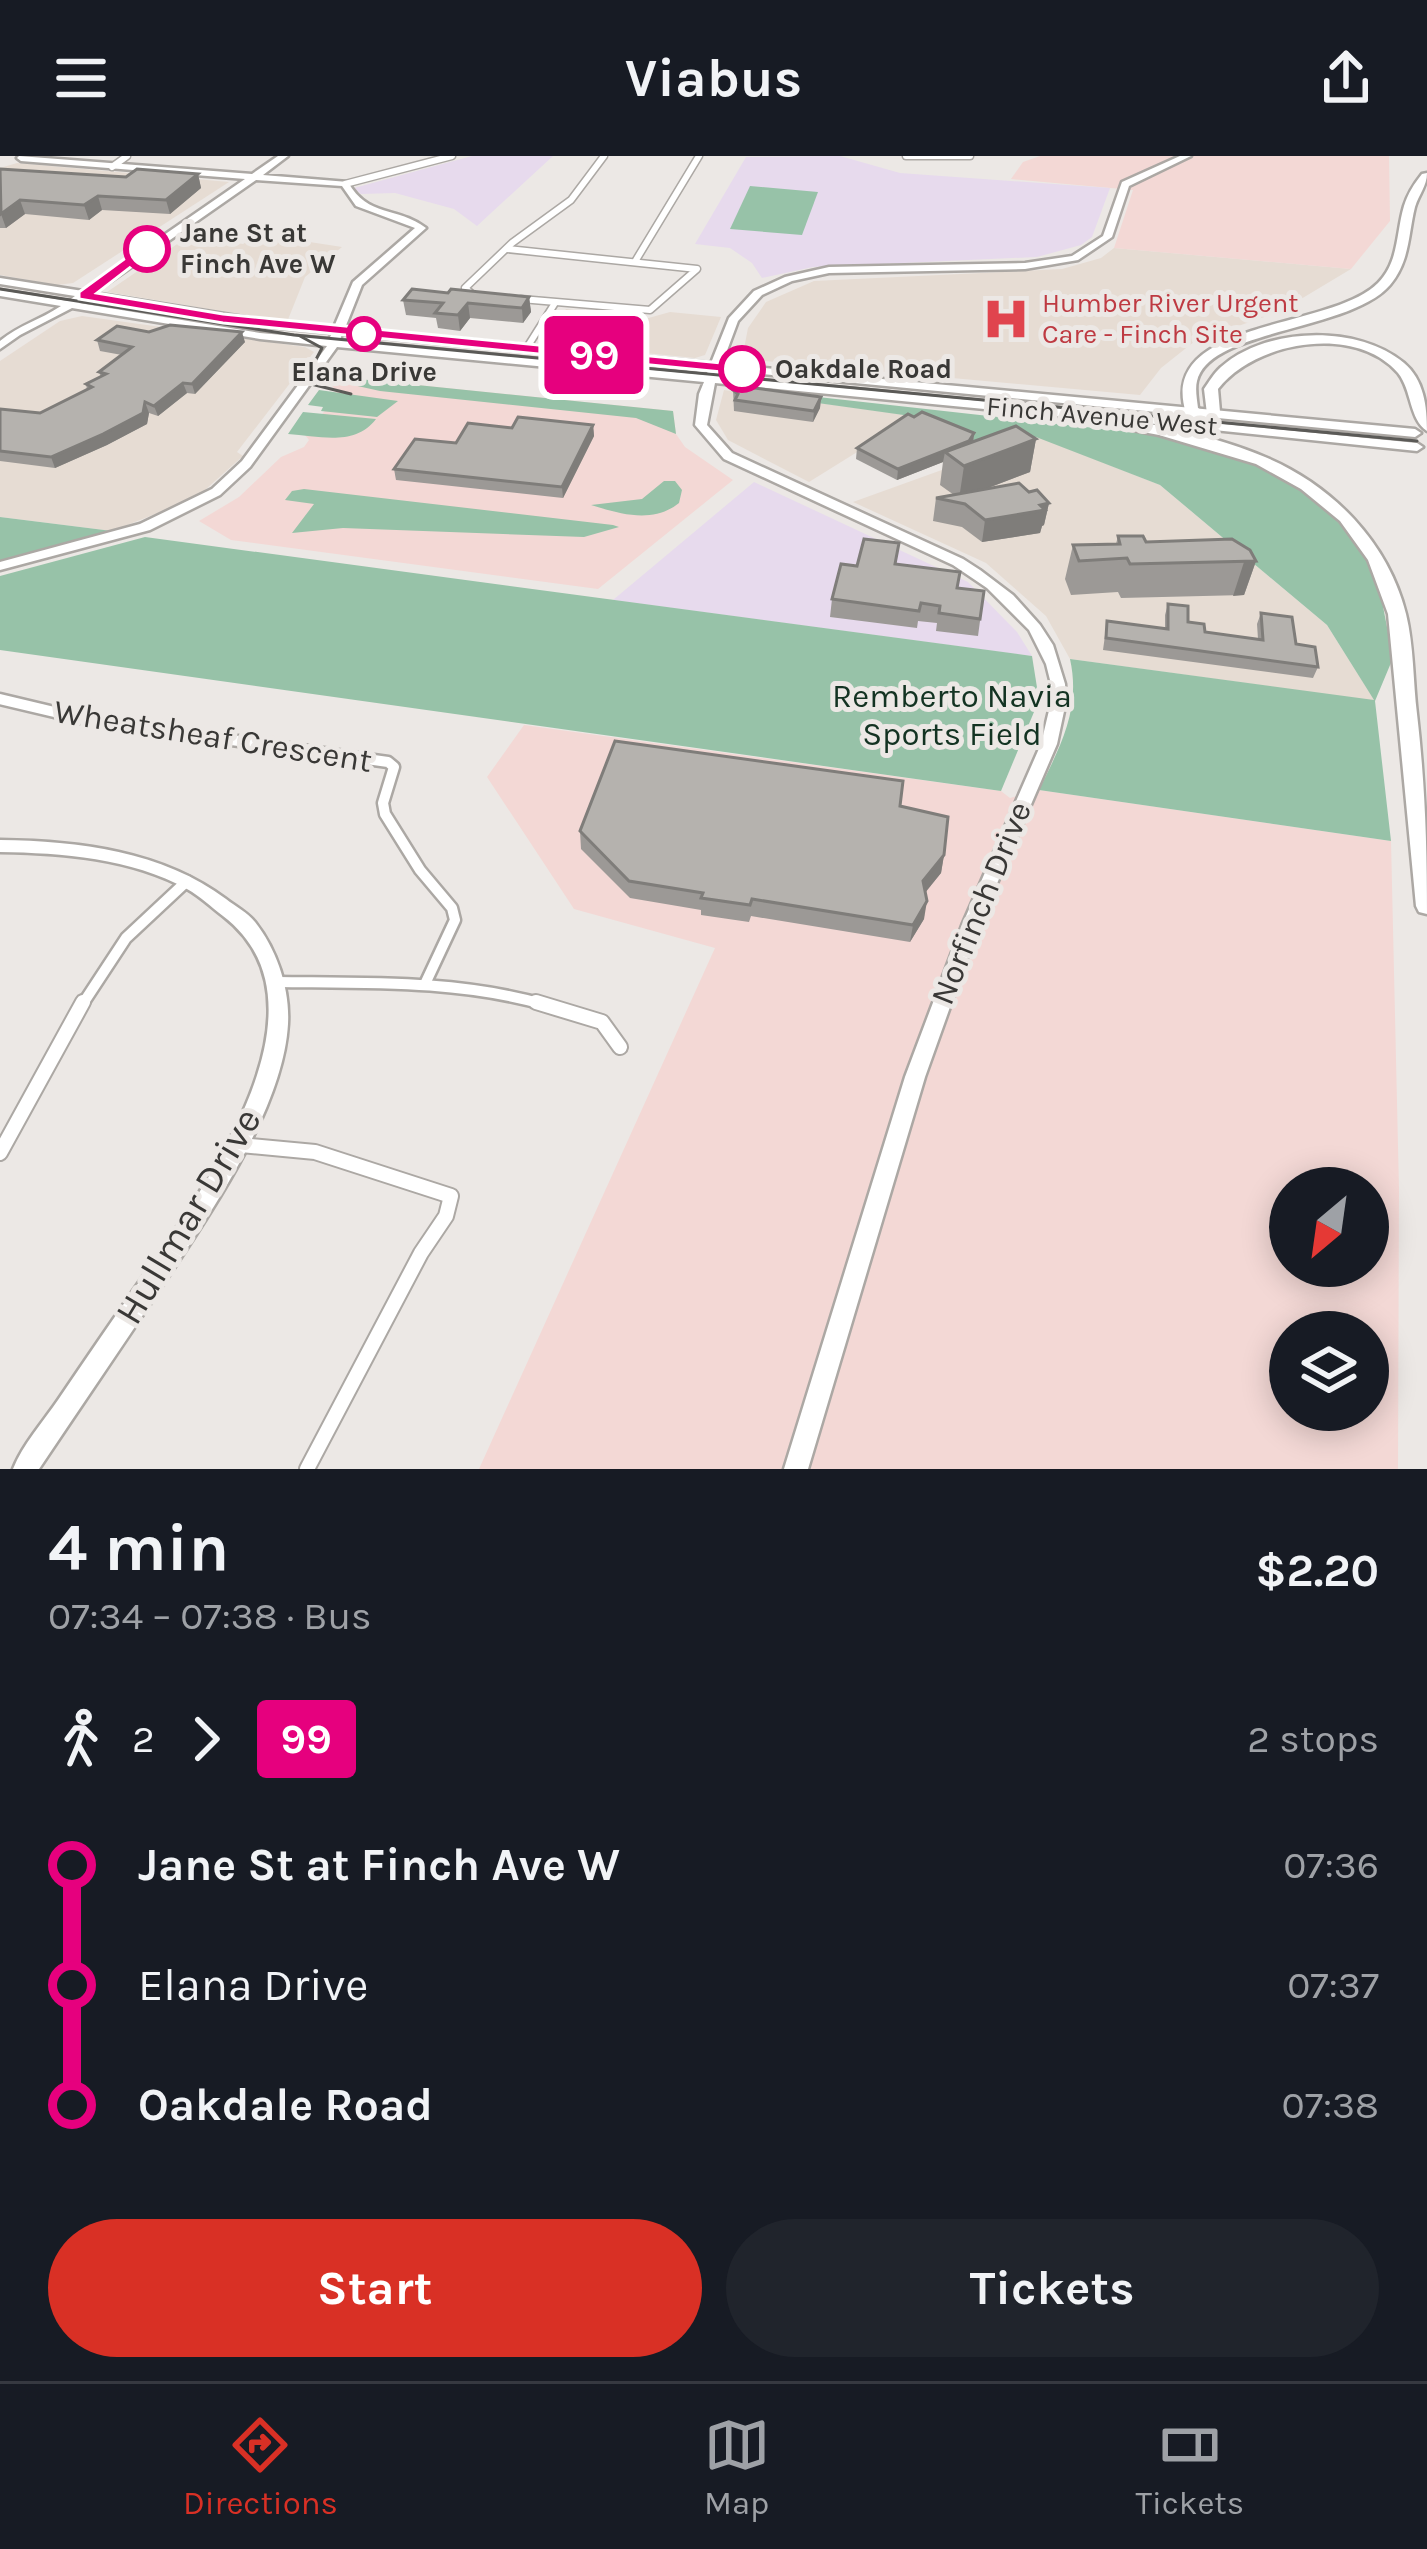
<!DOCTYPE html>
<meta charset="utf-8">
<style>
body{margin:0;font-family:Karla,sans-serif;background:#20242c;color:#f1f3f6;height:100vh;display:flex;flex-direction:column;font-size:45px;white-space:nowrap}
*{box-sizing:border-box;margin:0}
p{font-size:39px;color:#9ea1a6}
.icon{flex:none;width:66px;height:66px;fill:none;stroke:currentColor;stroke-width:2;stroke-linecap:round;stroke-linejoin:round}
.map{position:relative;height:1313px;overflow:hidden}
.drawer{display:flex;flex-direction:column;background:#171b24;flex:1}
.drawer>*{flex:none}
.badge{padding:0 24px;border-radius:9px;font-size:42px;line-height:78px}
.needle{width:78px;rotate:209deg}
.controls{position:absolute;left:1269px;top:1011px;display:grid;gap:24px}
.controls a{display:grid;place-items:center;width:120px;height:120px;border-radius:50%;background:#171b24;box-shadow:0 6px 30px #0003;font-size:60px}
.map>.badge{position:absolute;translate:-50% -50%;box-shadow:0 0 0 6px #fff}
.legs{display:flex;align-items:center;gap:18px;height:132px;padding:0 48px;font-size:39px}
.legs p{margin-inline-start:auto}
.summary{display:flex;align-items:center;justify-content:space-between;height:204px;padding:0 48px}
h1{font-size:66px;font-weight:700;line-height:90px}
.primary-button{display:flex;gap:24px;margin-top:auto;padding:24px 48px}
.primary-button a{flex:1;height:138px;border-radius:72px;background:#d93025;color:#fff;font-size:48px;font-weight:700;line-height:138px;text-align:center}
.primary-button a+a{background:#20242c;color:#f1f3f6}
ul{padding:0 48px;list-style:none}
li{display:flex;align-items:center;gap:42px;height:120px;font-size:45px}
li i{display:grid;place-items:center;width:18px;height:100%;margin:0 15px;background:currentColor}
li i::after{content:'';width:30px;height:30px;margin:-15px;border:9px solid;border-radius:50%;background:#171b24}
li p{margin-inline-start:auto}
li:first-child i{background:linear-gradient(#0000 50%,currentColor 0)}
li:last-child i{background:linear-gradient(currentColor 50%,#0000 0)}
header{display:flex;justify-content:space-between;align-items:center;height:156px;padding:0 48px;background:#171b24;font-size:54px;font-weight:700}
.tab-bar{display:flex;justify-content:space-around;align-items:center;height:168px;border-top:3px solid #363941;background:#171b24;font-size:33px;color:#9ea1a6}
.tab-bar a{display:grid;justify-items:center;gap:6px}
.tab-bar .active{color:#d93025}
.map>svg:first-child{display:block}
.built{fill:#e6dcd3}
.industrial{fill:#f3d8d5;fill-rule:evenodd}
.education{fill:#e7daed}
.green{fill:#97c2a8}
.lines{fill:none;stroke-linecap:round;stroke-linejoin:round}
.street-far2-casing{stroke:#aca8a4;stroke-width:9}
.street-far1-casing{stroke:#aca8a4;stroke-width:15}
.street-casing{stroke:#aca8a4;stroke-width:18}
.secondary-casing{stroke:#aca8a4;stroke-width:5}
.highway-casing{stroke:#aca8a4;stroke-width:5}
.street-far2{stroke:#fff;stroke-width:6}
.street-far1{stroke:#fff;stroke-width:10}
.street{stroke:#fff;stroke-width:14}
.secondary{fill:#fff;fill-rule:evenodd}
.highway{fill:#fff;fill-rule:evenodd}
.tram{stroke:#5b5a57;stroke-width:3}
.wall{fill:#9c9996}
.shaded-wall{fill:#7f7d7a}
.building{fill:#b5b2ae;stroke:#7f7d7a;stroke-width:3}
.line-1{fill:#e6007e;stroke:#fff;stroke-width:3}
.stop-1-dot{fill:#fff;stroke:#e6007e;stroke-width:6}
.labels{text-anchor:middle;dominant-baseline:central;stroke-width:10;stroke-linejoin:round;paint-order:stroke}
.far-stop-label{font-size:27px;font-weight:bold;fill:#393836;stroke:#ece8e5;text-anchor:start}
.far-health-label{font-size:27px;fill:#be3a42;stroke:#ece8e5;text-anchor:start}
.far-street-label{font-size:27px;fill:#393836;stroke:#ece8e5}
.park-label{font-size:33px;fill:#133322;stroke:#ece8e5}
.street-label{font-size:33px;fill:#393836;stroke:#ece8e5}
.near-street-label{font-size:39px;fill:#393836;stroke:#ece8e5}
</style>
<header><svg class="icon" aria-label="menu" viewBox="0 0 24 24"><path d="M4 6h16M4 12h16M4 18h16"/></svg>Viabus<svg class="icon" aria-label="share" viewBox="0 0 24 24"><path d="M12 15V3M7 8l5-5 5 5M5 13v7h14v-7"/></svg></header>
<div class="map">
<svg width="1427" height="1313" viewBox="0 0 1427 1313">
<rect width="100%" height="100%" fill="#ece8e5"/>
<g class="built">
<polygon points="17,7 229,26 73,127 57,129 0,119 0,12"/>
<polygon points="258,78 342,91 305,121 287,166 107,136 189,80 243,88"/>
<polygon points="1114,92 1351,113 1281,155 1195,185 1161,212 1140,239 742,203 748,172 766,146 814,125 1062,113 1101,102"/>
<polygon points="566,153 645,163 670,156 721,161 705,199 695,202 544,187"/>
<polygon points="82,160 305,191 314,196 237,296 243,300 196,342 112,375 0,361 0,205 60,165"/>
<polygon points="724,234 915,260 809,326 728,284 716,264"/>
<polygon points="1036,280 1160,329 1327,469 1375,545 1070,503 1046,460 986,407 853,346"/>
</g>
<g class="industrial">
<polygon points="1040,0 1389,0 1390,65 1351,113 1114,92 1133,34 1011,23 1023,6"/>
<polygon points="339,221 673,255 676,278 685,291 733,324 598,433 231,384 199,365 239,341 281,301 304,291 309,284 305,279 337,240 332,229"/>
<path d="M 524,569 L 1001,635 L 1010,642 L 1039,634 L 1391,685 L 1399,1033 L 1398,1313 L 479,1313 L 715,792 L 574,753 L 487,621 ZM 1290,1032 L 1368,1032 L 1368,1110 L 1290,1110 ZM 1290,1176 L 1368,1176 L 1368,1254 L 1290,1254 Z"/>
</g>
<g class="education">
<polygon points="472,0 553,0 477,70 454,53 395,37 361,38 354,32"/>
<polygon points="840,0 900,17 1110,32 1092,81 1081,89 1037,101 813,111 762,122 752,107 730,92 695,88 746,1"/>
<polygon points="754,326 968,426 1017,476 1032,500 613,444"/>
</g>
<g class="green">
<polygon points="750,30 818,36 802,79 730,73"/>
<polygon points="339,221 673,255 676,278 636,262 380,235 335,225"/>
<path d="M 737,232 L 1158,279 L 1234,298 L 1284,320 L 1335,357 L 1372,408 L 1380,435 L 1393,502 L 1375,545 L 1391,685 L 1039,634 C 1061,589 1081,553 1070,503 L 1374,544 L 1327,469 L 1160,329 L 1036,281 L 976,302 L 925,262 L 732,235 Z"/>
<polygon points="319,234 398,245 377,261 321,255 323,251 308,249"/>
<path d="M 303,256 L 376,263 C 355,291 319,280 288,278 Z"/>
<path d="M 664,325 L 675,325 L 682,334 L 679,347 C 653,368 620,358 591,349 L 642,343 Z"/>
<polygon points="304,333 613,369 619,371 584,381 343,372 292,377 314,348 285,344 292,335"/>
<polygon points="0,361 112,375 0,407"/>
<polygon points="145,381 1032,500 1039,544 1001,635 0,494 0,420"/>
</g>
<g class="lines">
<defs>
<g id="street-far2">
<polyline points="906,0 970,0"/>
<polyline points="112,11 127,0"/>
<polyline points="345,28 452,0"/>
<polyline points="507,93 697,113 650,154 521,143"/>
<polyline points="636,104 699,0"/>
<polyline points="472,138 465,132 512,87 571,44 604,0"/>
<polyline points="526,193 555,147"/>
</g>
<g id="street-far1">
<polyline points="0,543 88,564 388,606 394,611 383,647 385,658 420,714 452,752 455,764 425,828"/>
<path d="M 278,826 C 368,827 459,824 546,849"/>
<polyline points="82,849 126,782 187,725"/>
</g>
<g id="street">
<polyline points="536,846 602,866 620,891"/>
<polyline points="241,989 315,996 451,1040 446,1060 421,1097 307,1313"/>
<polyline points="0,997 83,846"/>
</g>
<g id="secondary">
<path d="M 19,0 L 252,18 L 278,0 L 288,0 L 263,19 L 348,26 C 368,62 397,50 426,72 L 362,129 L 345,172 L 711,207 L 729,162 L 754,135 L 785,121 L 829,111 L 1025,107 L 1072,100 L 1103,80 L 1122,26 L 1180,0 L 1191,0 L 1129,30 L 1112,81 L 1078,104 L 1025,113 L 829,117 L 792,125 L 762,139 L 738,165 L 722,208 L 1415,273 L 1421,277 L 1415,281 L 720,214 L 717,220 L 1066,253 L 1072,257 L 1066,261 L 715,227 L 707,269 L 732,297 L 963,403 L 980,414 L 1013,439 L 1040,469 L 1053,489 L 1065,528 L 1066,546 L 1057,588 L 980,767 L 925,921 L 808,1313 L 784,1313 L 905,921 L 963,767 L 1041,588 L 1051,546 L 1051,528 L 1046,508 L 1029,474 L 987,432 L 953,409 L 724,303 L 695,269 L 699,238 L 704,226 L 337,191 L 250,311 L 220,339 L 150,374 L 0,414 L 0,406 L 140,368 L 212,333 L 242,305 L 327,190 L 260,183 L 72,152 L 20,179 L 0,193 L 0,185 C 19,169 40,164 61,150 L 0,140 L 0,134 L 68,145 L 75,140 L 0,128 L 0,122 L 83,135 L 245,23 L 21,5 L 17,2 ZM 256,24 L 342,30 L 356,50 L 415,72 L 353,126 L 334,171 L 269,165 L 94,137 ZM 87,142 L 269,171 L 332,177 L 329,183 L 260,177 L 79,147 ZM 342,178 L 709,213 L 706,219 L 340,184 Z"/>
<polygon points="1092,255 1417,287 1423,291 1417,295 1088,261 1086,259"/>
<path d="M 0,684 C 79,685 162,695 226,743 C 235,750 248,757 255,766 C 277,794 290,833 288,868 C 283,956 204,1066 157,1138 C 118,1196 78,1255 39,1313 L 13,1313 C 23,1288 43,1266 58,1244 C 87,1201 116,1159 146,1116 C 204,1031 339,849 223,760 C 211,751 200,740 187,733 C 131,702 62,697 0,696 Z"/>
</g>
<g id="highway">
<path d="M 1427,17 C 1427,30 1419,38 1415,51 C 1408,79 1410,105 1390,129 C 1351,175 1209,173 1197,225 C 1195,233 1197,243 1198,252 L 1207,258 L 1204,233 C 1209,226 1214,217 1221,211 C 1265,171 1358,168 1404,207 C 1424,224 1427,250 1427,275 C 1409,263 1412,234 1398,217 C 1355,167 1254,186 1218,233 L 1220,256 L 1210,260 L 1222,268 L 1222,274 L 1212,274 L 1186,257 C 1156,163 1332,174 1378,127 C 1399,106 1396,77 1404,50 C 1408,37 1414,28 1422,18 Z"/>
<path d="M 1052,251 C 1123,263 1198,273 1265,301 C 1332,329 1388,386 1406,458 C 1414,490 1413,526 1417,558 C 1425,627 1427,689 1427,758 L 1419,756 L 1416,750 L 1388,458 L 1368,404 L 1340,365 L 1301,333 L 1256,308 L 1159,279 L 1047,258 L 1047,252 Z"/>
</g>
</defs>
<use href="#street-far2" class="street-far2-casing"/>
<use href="#street-far1" class="street-far1-casing"/>
<use href="#street" class="street-casing"/>
<use href="#secondary" class="secondary-casing"/>
<use href="#highway" class="highway-casing"/>
<use href="#street-far2" class="street-far2"/>
<use href="#street-far1" class="street-far1"/>
<use href="#street" class="street"/>
<use href="#secondary" class="secondary"/>
<use href="#highway" class="highway"/>
<g class="tram">
<polyline points="0,133 294,179 1417,285"/>
<polyline points="300,180 322,192 309,217 311,228 351,238"/>
</g>
</g>
<g class="wall">
<polygon points="0,13 126,21 198,18 201,32 170,58 102,54 89,64 25,58 6,72 0,72"/>
<polygon points="448,137 529,141 531,156 523,167 470,162 460,175 438,172 436,162 406,159 403,144"/>
<polygon points="149,176 245,186 195,238 187,237 158,260 149,257 147,268 107,289 55,312 0,305 0,253 40,257 87,234 86,228 101,221 99,216 122,199 100,195 97,184"/>
<polygon points="733,234 821,241 820,252 813,266 734,255"/>
<polygon points="593,269 594,280 563,342 396,324 394,313 456,287 512,272"/>
<polygon points="974,277 973,286 1036,283 1030,316 983,334 1029,336 1049,347 1044,369 1042,370 1040,377 982,386 962,371 933,365 936,342 954,339 940,329 943,306 897,324 856,303 857,292"/>
<polygon points="1118,380 1146,386 1256,405 1244,439 1121,442 1118,436 1071,439 1065,423 1073,389 1116,388"/>
<polygon points="897,408 957,432 984,435 978,480 936,475 937,467 918,465 917,472 830,461 832,443 857,410"/>
<polygon points="1168,448 1188,466 1205,476 1258,483 1257,468 1261,457 1318,511 1313,522 1103,494 1107,465 1165,473 1165,459"/>
<polygon points="900,650 944,699 941,717 925,736 924,763 910,786 751,760 749,766 701,759 701,754 630,742 581,693 580,675"/>
</g>
<g class="shaded-wall">
<polygon points="198,18 201,32 170,58 166,44"/>
<polygon points="98,40 102,54 89,64 84,49"/>
<polygon points="20,44 25,58 6,72 1,58"/>
<polygon points="529,141 531,156 523,167 522,152"/>
<polygon points="468,147 470,162 460,175 458,159"/>
<polygon points="242,176 245,186 195,238 192,228"/>
<polygon points="183,227 187,237 158,260 154,250"/>
<polygon points="821,241 820,252 813,266 814,255"/>
<polygon points="145,246 149,257 147,268 107,289 55,312 51,301"/>
<polygon points="593,269 594,280 563,342 562,331"/>
<polygon points="974,277 973,287 945,296 943,306 897,324 898,313"/>
<polygon points="1036,283 1030,316 959,343 964,310"/>
<polygon points="1049,347 1044,369 1042,370 1040,377 982,386 985,364"/>
<polygon points="1256,405 1244,439 1233,440 1244,406"/>
<polygon points="944,699 941,717 921,742 923,725"/>
<polygon points="927,745 924,763 910,786 913,769"/>
</g>
<g class="building">
<polygon points="0,13 126,21 137,13 198,18 166,44 98,40 84,49 20,44 1,58"/>
<polygon points="412,133 448,137 451,133 529,141 522,152 468,147 458,159 435,157 443,147 403,144"/>
<polygon points="170,169 242,176 192,228 183,227 154,250 145,246 143,257 103,278 51,301 0,295 0,253 40,257 92,231 86,228 106,218 99,216 132,191 97,184 117,170 149,176"/>
<polygon points="747,231 821,241 814,255 735,244 738,238 733,234"/>
<polygon points="922,256 974,277 969,285 898,313 857,292 908,258 914,261"/>
<polygon points="518,261 593,269 562,331 394,313 415,283 456,287 468,267 512,272"/>
<polygon points="1016,270 1036,283 964,310 945,296"/>
<polygon points="1019,327 1029,336 1037,334 1049,347 1040,349 1045,354 985,364 965,348 936,342"/>
<polygon points="1118,380 1143,380 1146,386 1232,383 1250,394 1256,405 1130,408 1127,402 1079,405 1073,389 1120,388"/>
<polygon points="864,383 899,387 895,408 960,416 957,432 984,435 980,463 939,457 940,450 921,447 919,455 832,443 841,408 857,410"/>
<polygon points="1168,448 1188,450 1188,466 1204,468 1205,476 1263,484 1261,457 1292,461 1296,488 1315,491 1318,511 1106,482 1107,465 1168,473"/>
<polygon points="615,585 903,625 900,650 948,661 944,699 923,725 927,745 913,769 752,743 750,749 701,742 703,737 629,725 580,675"/>
</g>
<polygon class="line-1" points="142,90 154,93 97,137 223,158 742,209 750,213 742,218 223,167 79,143 79,136"/>
<defs>
<symbol id="hospital-bare" viewBox="-9 -9 18 18"><path d="M-5-5h3v3.5h4V-5h3V5h-3V1.5h-4V5h-3Z" fill="#e0444e" stroke="#ece8e5" stroke-width="2.5" paint-order="stroke"/></symbol>
</defs>
<g fill-rule="evenodd">
<use href="#hospital-bare" x="973" y="130" width="66" height="66"/>
</g>
<g class="stop-1-dot">
<circle cx="147" cy="93" r="21"/>
<circle cx="364" cy="178" r="15"/>
<circle cx="742" cy="213" r="21"/>
</g>
<g class="labels">
<g class="far-stop-label">
<text x="180" y="77">Jane St at<tspan x="180" dy="31">Finch Ave W</tspan></text>
<text x="775" y="213">Oakdale Road</text>
<text x="364" y="216" text-anchor="middle">Elana Drive</text>
</g>
<g class="far-health-label">
<text x="1042" y="147">Humber River Urgent<tspan x="1042" dy="31">Care - Finch Site</tspan></text>
</g>
<g class="far-street-label">
<text transform="translate(1102 260) rotate(5)">Finch Avenue West</text>
</g>
<g class="park-label">
<text x="952" y="540">Remberto Navia<tspan x="952" dy="38">Sports Field</tspan></text>
</g>
<g class="street-label">
<text transform="translate(213 580) rotate(9)">Wheatsheaf Crescent</text>
<text transform="translate(981 747) rotate(-68)">Norfinch Drive</text>
</g>
<g class="near-street-label">
<text transform="translate(188 1060) rotate(-59)">Hullmar Drive</text>
</g>
</g>
</svg>
<div class="controls">
<a><svg class="needle" viewBox="-14 -14 28 28"><path d="M0-13l5 13h-10z" fill="#e53935"/><path d="M0 13l5-13h-10z" fill="#9ea1a6"/></svg></a>
<a><svg class="icon" aria-label="layers" viewBox="0 0 24 24"><path d="M12 4l9 5-9 5-9-5zM3 14l9 5 9-5"/></svg></a>
</div>
<b class="badge" style="left:594px;top:199px;background:#e6007e;color:#fff">99</b>
</div>
<section class="drawer">
<div class="summary"><div><h1>4 min</h1><p>07:34 – 07:38 · Bus</p></div><b>$2.20</b></div>
<div class="legs"><svg class="icon" aria-label="walk" viewBox="0 0 24 24"><circle cx="13" cy="4" r="2"/><path d="M13 8l-2 6 4 7M11 14l-3 7M7 12l3-4h3l4 4"/></svg>2<svg class="icon" aria-label="forward" viewBox="0 0 24 24"><path d="M9 5l7 7-7 7"/></svg><b class="badge" style="background:#e6007e;color:#fff">99</b><p>2 stops</p></div>
<ul>
<li><i style="color:#e6007e"></i><b>Jane St at Finch Ave W</b><p>07:36</p></li>
<li><i style="color:#e6007e"></i><span>Elana Drive</span><p>07:37</p></li>
<li><i style="color:#e6007e"></i><b>Oakdale Road</b><p>07:38</p></li>
</ul>
<div class="primary-button"><a>Start</a><a>Tickets</a></div>
</section>
<nav class="tab-bar">
<a class="active"><svg class="icon" aria-label="directions" viewBox="0 0 24 24"><path d="M12 3l9 9-9 9-9-9zM9 14v-3h6M13 9l2 2-2 2"/></svg>Directions</a>
<a><svg class="icon" aria-label="map" viewBox="0 0 24 24"><path d="M3 6l6-2 6 2 6-2v14l-6 2-6-2-6 2zM9 4v14M15 6v14"/></svg>Map</a>
<a><svg class="icon" aria-label="tickets" viewBox="0 0 24 24"><path d="M3 7h18v10H3zM15 7v10"/></svg>Tickets</a>
</nav>
